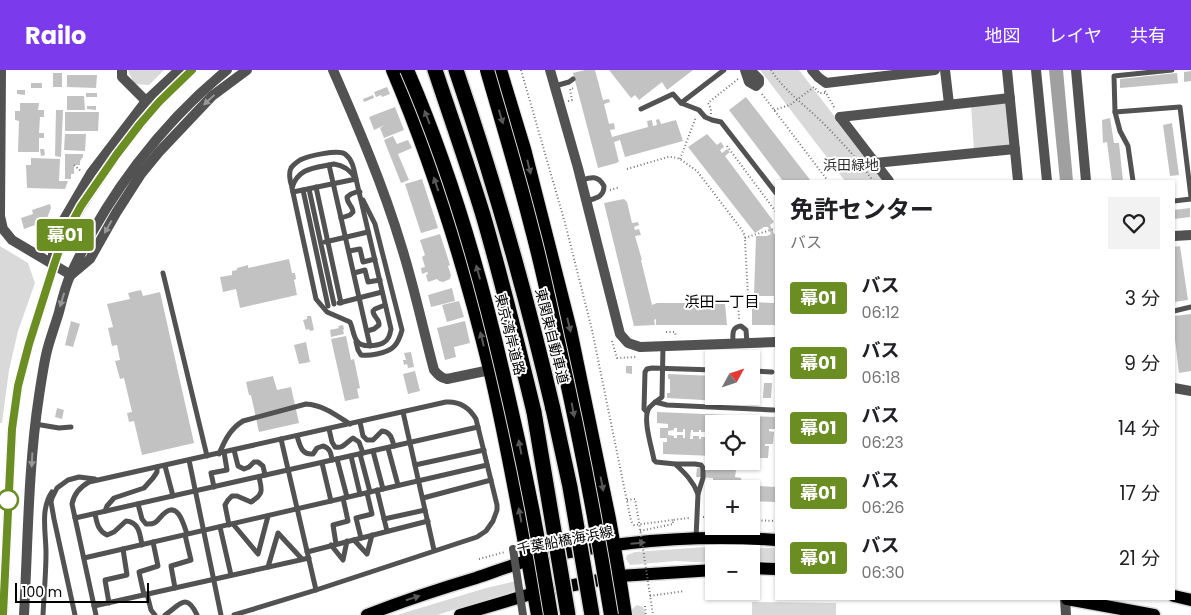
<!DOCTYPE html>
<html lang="ja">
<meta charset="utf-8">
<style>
body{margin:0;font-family:Poppins,"Noto Sans JP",sans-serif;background:#f2f2f2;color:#202124;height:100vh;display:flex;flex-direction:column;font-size:19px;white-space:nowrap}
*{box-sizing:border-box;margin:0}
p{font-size:16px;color:#757577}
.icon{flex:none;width:28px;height:28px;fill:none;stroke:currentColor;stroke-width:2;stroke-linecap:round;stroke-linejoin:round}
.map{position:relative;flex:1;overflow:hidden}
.side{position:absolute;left:775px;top:110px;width:400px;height:420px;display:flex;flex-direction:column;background:#fff;border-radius:0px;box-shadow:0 1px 4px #0004}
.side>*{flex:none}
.badge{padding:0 10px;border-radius:4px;font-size:18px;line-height:32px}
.needle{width:32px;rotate:50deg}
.buttons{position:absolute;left:705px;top:280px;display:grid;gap:10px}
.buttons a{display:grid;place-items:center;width:55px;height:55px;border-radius:0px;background:#fff;box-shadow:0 1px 4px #0004;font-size:25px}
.scale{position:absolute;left:15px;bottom:12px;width:134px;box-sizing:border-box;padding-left:5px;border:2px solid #000;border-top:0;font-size:14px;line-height:18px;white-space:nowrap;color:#000;-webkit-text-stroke:4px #fff;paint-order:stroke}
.map>.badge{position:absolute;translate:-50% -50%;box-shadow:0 0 0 2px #fff}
.round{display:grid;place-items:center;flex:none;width:52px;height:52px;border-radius:0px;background:#f2f2f2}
.head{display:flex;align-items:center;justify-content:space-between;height:85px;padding:0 15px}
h1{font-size:24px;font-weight:700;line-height:38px}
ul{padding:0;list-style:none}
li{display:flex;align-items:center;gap:15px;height:65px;padding:0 15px}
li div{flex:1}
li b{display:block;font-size:19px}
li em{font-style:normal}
li .badge{min-width:55px;font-weight:700;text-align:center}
header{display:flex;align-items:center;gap:30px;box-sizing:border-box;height:70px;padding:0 25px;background:#7c3aed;color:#fff}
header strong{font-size:24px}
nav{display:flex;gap:28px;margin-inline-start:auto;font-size:18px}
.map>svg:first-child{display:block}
.green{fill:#d9d9d9}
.water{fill:#a0a0a0}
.building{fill:#c2c2c2;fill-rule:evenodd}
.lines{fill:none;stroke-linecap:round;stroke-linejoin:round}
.primary-casing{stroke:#dbdbdb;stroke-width:15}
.trunk-casing{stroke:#dbdbdb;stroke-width:16}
.motorway-casing{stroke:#dbdbdb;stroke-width:18}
.path{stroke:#747474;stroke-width:2;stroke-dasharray:1 2.5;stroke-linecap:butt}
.service{stroke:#525252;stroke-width:5}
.minor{stroke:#525252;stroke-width:10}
.tertiary{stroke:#525252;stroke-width:10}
.primary{stroke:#000;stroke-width:12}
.trunk{stroke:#000;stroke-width:14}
.motorway{stroke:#000;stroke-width:15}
.trunk-bridge-casing{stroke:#dbdbdb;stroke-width:16;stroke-linecap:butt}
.motorway-bridge-casing{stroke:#dbdbdb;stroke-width:18;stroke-linecap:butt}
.path-bridge{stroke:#747474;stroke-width:2;stroke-dasharray:1 2.5;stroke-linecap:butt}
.pedestrian-bridge{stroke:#525252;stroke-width:8}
.trunk-bridge{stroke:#000;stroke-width:14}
.motorway-bridge{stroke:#000;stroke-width:15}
.oneway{fill:#979797}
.oneway2{fill:#595959}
.line-casing{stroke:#fff;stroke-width:11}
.line{stroke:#6b8e23;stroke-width:8}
.stop-dot{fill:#fff;stroke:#6b8e23;stroke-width:2.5}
.labels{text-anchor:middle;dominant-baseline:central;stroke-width:4;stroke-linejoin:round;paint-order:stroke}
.park-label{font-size:14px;fill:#303030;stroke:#fff}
.street-label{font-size:14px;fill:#000;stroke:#fff}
.neighbourhood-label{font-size:15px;fill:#000;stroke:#fff}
</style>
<header>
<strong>Railo</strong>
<nav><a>地図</a><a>レイヤ</a><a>共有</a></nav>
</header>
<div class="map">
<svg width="1191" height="545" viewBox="0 0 1191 545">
<rect width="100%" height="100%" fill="#fff"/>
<g class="green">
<polygon points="128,0 164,0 149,15 134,14"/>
<polygon points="760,0 799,0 884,111 845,111"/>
<polygon points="1006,33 1011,74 974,80 971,35"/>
<polygon points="0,176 28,193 35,213 18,261 9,300 2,353 0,353"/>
<polygon points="706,477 776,478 776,492 751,493 751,484 714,484 714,493 675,491 630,495 626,489 627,485 635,482"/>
<polygon points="516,511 518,520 437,545 397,545 486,518"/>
<polygon points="752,532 836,533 836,545 752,545"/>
<polygon points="637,535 643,537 646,545 632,545 631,540"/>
</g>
<polygon class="water" points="1049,0 1063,0 1073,111 1060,111"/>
<g class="building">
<polygon points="585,0 595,0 603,30 609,29 610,32 604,34 609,54 614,53 615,59 610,60 612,67 648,57 647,51 652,50 653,56 657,55 656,50 659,49 661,54 676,50 683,71 625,87 620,70 614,72 619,92 617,92 617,93 598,98 573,3"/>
<polygon points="609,0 693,0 667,20 662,12 639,30 635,25 631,28"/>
<polygon points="1191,1 1191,11 1184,12 1184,2"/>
<rect x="53" y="3" width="9" height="14"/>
<polygon points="1177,3 1178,13 1120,18 1120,9"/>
<polygon points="67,5 97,5 96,18 67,17"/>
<rect x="31" y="13" width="11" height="5"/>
<polygon points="387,17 390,24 382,27 381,25 376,27 374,22"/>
<polygon points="17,20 25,20 25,25 17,24"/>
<rect x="86" y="23" width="11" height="4"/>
<polygon points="373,25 374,28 364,32 363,29"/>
<polygon points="67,26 84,26 85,40 67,40"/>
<polygon points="746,27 811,111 783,111 729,40"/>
<polygon points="20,33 39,33 38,40 44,40 44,47 40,47 39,63 44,63 44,68 39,68 39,82 18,82 19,51 15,50 15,41 20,41"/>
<polygon points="87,36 96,36 96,40 87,39"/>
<polygon points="395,37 404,60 384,68 380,58 385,55 374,60 369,47"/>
<polygon points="56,40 63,40 61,87 55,86"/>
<polygon points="65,42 99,42 98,61 65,61"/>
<polygon points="1110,48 1114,73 1119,73 1123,111 1112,111 1107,72 1103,73 1102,50"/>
<polygon points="1172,53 1179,105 1170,106 1163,55"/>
<polygon points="65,64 86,64 85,81 64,80"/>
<polygon points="707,64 717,75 721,72 724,77 720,80 722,83 727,79 730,82 725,86 774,152 770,155 774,164 776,164 776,255 752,255 752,232 774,233 774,226 754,226 756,166 767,166 771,164 768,157 764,157 755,163 688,77"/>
<polygon points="393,66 397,74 408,70 412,78 398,84 409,110 401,113 384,70"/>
<polygon points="40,79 44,79 45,85 41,86"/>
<polygon points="65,84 83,84 83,87 80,91 80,95 74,95 74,104 71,104 71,109 65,109"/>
<polygon points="31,88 60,89 59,111 68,111 65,119 27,118 26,95 31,95"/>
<polygon points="422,109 438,158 421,163 405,114"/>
<polygon points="624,129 627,132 632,153 638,152 639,155 634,157 635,160 639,159 641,165 635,166 642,190 641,190 652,235 657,233 698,233 697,227 701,227 702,233 705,233 705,228 710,228 710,233 725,233 727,255 656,255 656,249 654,250 655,255 634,256 604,133"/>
<polygon points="50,134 51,138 46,151 24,159 21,148 33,144 32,140"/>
<polygon points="1190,138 1190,147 1174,149 1174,140"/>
<polygon points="440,164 450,195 448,196 451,205 450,209 443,212 439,211 437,209 428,212 426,205 428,204 427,202 422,204 421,198 425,197 422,187 425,185 420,170"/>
<polygon points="1180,176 1188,230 1174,232 1174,177"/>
<polygon points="289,189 292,203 295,203 296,209 294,210 297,225 240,238 236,219 223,222 220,207 232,205 232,201 237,200 237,198 248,195 248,198"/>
<polygon points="452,218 455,231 431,237 428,225"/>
<polygon points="141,220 143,226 160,222 194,373 142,385 134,351 129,352 127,343 132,342 124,308 120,309 115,291 120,290 117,275 112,276 108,258 113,257 107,234 130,229 128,223"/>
<polygon points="459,231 464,247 447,252 442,235"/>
<polygon points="1191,244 1191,301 1179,303 1174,261 1174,246"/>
<polygon points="307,246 311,246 314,260 310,261 309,259 306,260 303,250 307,249"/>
<polygon points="71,251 80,254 73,277 65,275"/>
<polygon points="465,251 470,273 454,277 456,287 445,290 437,258"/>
<polygon points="343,255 344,259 343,260 344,264 331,267 330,260 339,258 338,256"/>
<polygon points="346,266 351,290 354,289 360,318 357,319 359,328 345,331 331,269"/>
<polygon points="306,272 310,292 299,294 294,275"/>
<polygon points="411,282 414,297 408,298 407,294 404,295 403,290 406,290 404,283"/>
<polygon points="626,296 632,296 632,304 626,303"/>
<polygon points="415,301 420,321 408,324 403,304"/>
<polygon points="668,304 714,306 714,326 751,326 751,307 760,308 758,333 667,328 667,323 670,323 670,309 668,309"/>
<polygon points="273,306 277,320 291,317 299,353 259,362 251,325 249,325 246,312"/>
<polygon points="764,313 772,313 771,328 763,328"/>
<polygon points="57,338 64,340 62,349 55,347"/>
<path d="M 657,342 L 776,347 L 776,359 L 769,359 L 769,361 L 774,362 L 773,374 L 765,374 L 765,376 L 769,376 L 768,388 L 751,388 L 751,354 L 714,354 L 714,386 L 663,384 L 663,372 L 667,372 L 667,368 L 660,368 L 660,358 L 668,358 L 668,354 L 657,353 ZM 674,358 L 677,358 L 677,362 L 683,362 L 683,359 L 685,359 L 685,368 L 683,368 L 683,365 L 677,365 L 677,368 L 674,368 L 674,366 L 668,365 L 668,361 L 674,360 ZM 691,360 L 693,360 L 693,362 L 699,362 L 699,360 L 701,360 L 701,362 L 707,362 L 707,360 L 708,360 L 709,363 L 711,363 L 711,367 L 709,367 L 708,369 L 707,369 L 707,367 L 701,367 L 701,369 L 699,369 L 699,366 L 693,366 L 693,369 L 690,369 Z"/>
<polygon points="714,391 727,392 727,400 736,400 735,407 741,408 742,415 776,417 776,432 751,431 751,419 713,419 713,408 696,407 697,398 714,399"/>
</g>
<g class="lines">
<defs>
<g id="primary">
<polyline points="751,498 776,499"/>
<polyline points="1174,526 1191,530"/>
<polyline points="1067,529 1154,545"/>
<path d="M 367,545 C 403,531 439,519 476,508 C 494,502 512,495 530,490 C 610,472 694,464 776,470"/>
<polyline points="460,545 534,523 619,506 714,500"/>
</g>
<g id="trunk">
<path d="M 393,0 C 434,97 465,197 490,299 C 509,380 523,463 538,545"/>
<polyline points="500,0 524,79 570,260 609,449 619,506 625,545"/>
</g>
<g id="motorway">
<path d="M 435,0 C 451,48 468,96 483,145 C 502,210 518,276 534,342"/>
<path d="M 456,0 C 494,111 526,224 553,339"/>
</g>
</defs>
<use href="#primary" class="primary-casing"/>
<use href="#trunk" class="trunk-casing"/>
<use href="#motorway" class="motorway-casing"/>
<g class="path">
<polyline points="521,0 565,153 592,260 631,451 634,455 673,450"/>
<path d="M 771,0 C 783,19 803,34 820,50 C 839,69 858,89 873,111"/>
<polyline points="825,21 835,39"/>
<polyline points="762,24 828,111"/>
<polyline points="568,31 572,30 570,19 575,18"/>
<polyline points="774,40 790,35 814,17 819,23 825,23"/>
<polyline points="711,44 711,39 708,33 738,9"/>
<polyline points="727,76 776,142"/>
<polyline points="680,89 696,47"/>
<polyline points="74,95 81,101"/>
<polyline points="627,99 668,87 673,87 680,89 697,101 742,160 745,166 745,171 748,226 738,226 739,251"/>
<polyline points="610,120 620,117"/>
<path d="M 745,168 C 755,164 766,162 776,158"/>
<polyline points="666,262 675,262 676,267"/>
<polyline points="612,271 617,288 636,287"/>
<polyline points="627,430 635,429 639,452"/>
<polyline points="703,447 714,448"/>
<polyline points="751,450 776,451"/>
<polyline points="640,461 673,454 673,450 689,448"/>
<polyline points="479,489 505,482"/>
<polyline points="650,526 684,521"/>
<polyline points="645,536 646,545"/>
</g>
<g class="service">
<polyline points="555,16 569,12 573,9"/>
<polyline points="681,33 724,0"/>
<polyline points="641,39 673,24 681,33 699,40 705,47 712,50 721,52 776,123"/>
<polyline points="1115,42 1180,37 1191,127"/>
<path d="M 334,94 C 343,95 351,101 356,109 L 391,259 C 390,264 389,270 383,273 C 377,276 361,278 357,271 C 353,266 353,258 350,252 L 327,242 L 316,229 L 292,118 C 298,97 316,98 334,94 Z"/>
<polyline points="329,95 370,276"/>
<path d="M 582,110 C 591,107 598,105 604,116 C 604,127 596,128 587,131"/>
<polyline points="1133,111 1128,76 1120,61 1115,42 1114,6 1172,0"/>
<path d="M 292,117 C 290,111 288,104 291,98 C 293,95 297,92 300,90 C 308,86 338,79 345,84 C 353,90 354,100 356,109 L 293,122"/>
<polyline points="316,117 341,233"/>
<polyline points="309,119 334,234"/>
<polyline points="303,120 328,236"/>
<polyline points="1174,131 1191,129"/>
<path d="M 341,148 L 350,145 L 353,142 C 353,136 347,134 347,127 L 351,124 L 359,121 L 360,122"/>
<polyline points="325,172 368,162"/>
<polyline points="349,181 360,179 363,192 375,189"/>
<polyline points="163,203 207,386"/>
<polyline points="354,203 365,200 368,212 380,210"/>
<polyline points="339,233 382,222"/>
<polyline points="1174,241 1191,237"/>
<path d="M 367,261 L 374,259 L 379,255 C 380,249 373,247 373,241 L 375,239 L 385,235"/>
<path d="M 356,272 L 358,280 L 361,285 C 367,286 372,285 377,284 C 393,281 398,275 402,260 L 375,154 L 363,130"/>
<path d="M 733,273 C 733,265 731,257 741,256 L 746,260 L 747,273"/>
<path d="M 663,276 L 662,327 C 658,330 652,334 649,338 C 642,348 652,378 654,390 L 656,392 L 675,394 L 695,394 L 701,395 L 703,398 L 703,408 L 698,424 C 693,411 685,403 675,394"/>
<polyline points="751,301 772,302"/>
<polyline points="655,332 667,335 774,340"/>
<polyline points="403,342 434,480"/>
<polyline points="647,342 644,339 645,302 647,299 652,298 714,300"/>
<path d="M 360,352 L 363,366 L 367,370 L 373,370 L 382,361 C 391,362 392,369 394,376"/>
<polyline points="35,354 59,358 71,357"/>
<path d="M 329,359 L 332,372 L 335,377 C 343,379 347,372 353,368 L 359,372 L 363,383"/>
<path d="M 297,366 C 300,375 301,385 313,384 L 317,378 L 323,376 C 330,378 331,383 332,390"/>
<polyline points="281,369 316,520"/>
<polyline points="388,378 398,415"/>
<polyline points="234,380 238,396 244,399 249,397 254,392 258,392 263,396 265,405"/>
<polyline points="373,381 383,419"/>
<path d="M 219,384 C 225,370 230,359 243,351 L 306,334 C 323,335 336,345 350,354"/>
<polyline points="360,384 370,422"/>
<polyline points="351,386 360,424"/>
<polyline points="337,389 347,427"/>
<polyline points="189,390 221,545"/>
<polyline points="322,393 331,431"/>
<polyline points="415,395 484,380"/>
<polyline points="165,396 173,426"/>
<polyline points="214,417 211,403 227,400 224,382"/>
<polyline points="377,420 387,461"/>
<polyline points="423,428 491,410"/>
<path d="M 138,434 L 142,449 L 146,454 C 159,455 157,448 166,442 C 179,433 184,456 187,464"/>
<polyline points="105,441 107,436 114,428 144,418 153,408 157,402 157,397"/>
<path d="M 95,444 C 97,453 98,461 107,465 L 114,462 L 126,451 C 139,452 140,464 142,475"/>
<polyline points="75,448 478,357"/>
<polyline points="384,449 425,440"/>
<polyline points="233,454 258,484 268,446"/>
<path d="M 229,455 L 225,435 L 228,430 L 232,426 L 237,426 L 251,432 C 264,424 262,420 259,407"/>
<polyline points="220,457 231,505"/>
<polyline points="361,468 356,448 372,444 367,423"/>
<polyline points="696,468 698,424"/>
<polyline points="354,470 367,484 372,465"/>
<polyline points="336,474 333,455 348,451 343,428"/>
<polyline points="331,475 343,490 347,471"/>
<polyline points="307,482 428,451"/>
<polyline points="84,488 487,395"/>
<polyline points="268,497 278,463 302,489"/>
<polyline points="175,518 171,496 191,490 185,465"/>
<polyline points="147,524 151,540 155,545"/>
<polyline points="144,525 139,502 158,496 153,472"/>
<polyline points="109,533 105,510 127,505 123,479"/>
<polyline points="94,536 309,488"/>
<path d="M 43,545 C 44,524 46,503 46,483 C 46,463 40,439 52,422"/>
<polyline points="75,545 54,449 51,432 52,428 57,418 68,410 79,407 95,409"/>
<path d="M 96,545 L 72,434 C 74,423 80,417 89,412 L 446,332 C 460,331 469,337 476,349 L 497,435 L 497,440 L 493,451 L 486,461 L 477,467 L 316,520 L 234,545"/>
<path d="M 165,545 C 179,536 186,521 197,545"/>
</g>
<g class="minor">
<polyline points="122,0 122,7 146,31"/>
<path d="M 333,0 C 358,57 383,115 401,175 C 414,216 423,259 434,300 C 438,305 441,308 447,309 L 490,300"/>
<polyline points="745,0 749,12 756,16 759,13 759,9 750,0"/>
<polyline points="945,0 949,34"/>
<polyline points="1007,0 1018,111"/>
<polyline points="1036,0 1047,111"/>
<polyline points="840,47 1010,28"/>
<polyline points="840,47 889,111"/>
<polyline points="875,93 1015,79"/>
<polyline points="1174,166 1191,165"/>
</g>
<g class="tertiary">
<polyline points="1,0 0,146 3,159 12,170 71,205 90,189 116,143 141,104 159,82 212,26 247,0"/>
<polyline points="550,0 578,98 620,264 628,273 640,277 776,272"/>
<polyline points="812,0 818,7 826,13 935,0"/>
<polyline points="1076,0 1086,111"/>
<polyline points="53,189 53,173 59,158 91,103 146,31 179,0"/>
<polyline points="1174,318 1191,321"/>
<polyline points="1065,529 1066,545"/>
<polyline points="3,545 12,359 18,316 29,274 54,195 63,169 81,137 117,84 140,54 159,32 192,0"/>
<path d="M 24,545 C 28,472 28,398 39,326 C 41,313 43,299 46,285 C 49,271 55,256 59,242 C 62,230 65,217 70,206 C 106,127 160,55 227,0"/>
</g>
<use href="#primary" class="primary"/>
<use href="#trunk" class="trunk"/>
<use href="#motorway" class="motorway"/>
<defs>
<g id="trunk-bridge">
<path d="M 407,0 C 450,99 479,199 503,303 C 522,383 538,464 551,545"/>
<path d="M 487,0 C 502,52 518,104 531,156 C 541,193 549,230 557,267 C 578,359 596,452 611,545"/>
</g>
<g id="motorway-bridge">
<polyline points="553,339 570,417 592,545"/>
<polyline points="534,342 568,545"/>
</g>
</defs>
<use href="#trunk-bridge" class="trunk-bridge-casing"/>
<use href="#motorway-bridge" class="motorway-bridge-casing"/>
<polyline class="path-bridge" points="639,452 653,545"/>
<polyline class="pedestrian-bridge" points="513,479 523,545"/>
<use href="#trunk-bridge" class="trunk-bridge"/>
<use href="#motorway-bridge" class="motorway-bridge"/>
</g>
<defs><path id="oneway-solid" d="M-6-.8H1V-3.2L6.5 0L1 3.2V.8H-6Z" transform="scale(1.25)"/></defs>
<g class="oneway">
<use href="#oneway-solid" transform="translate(209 30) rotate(137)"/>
<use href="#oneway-solid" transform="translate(108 157) rotate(119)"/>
<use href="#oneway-solid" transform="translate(62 230) rotate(107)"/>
<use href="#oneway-solid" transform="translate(32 390) rotate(93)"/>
</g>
<g class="oneway2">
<use href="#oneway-solid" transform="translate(427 47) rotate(-111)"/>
<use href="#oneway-solid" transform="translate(501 47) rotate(73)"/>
<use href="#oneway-solid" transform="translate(529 97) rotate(76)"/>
<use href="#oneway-solid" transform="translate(436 114) rotate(-109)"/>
<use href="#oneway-solid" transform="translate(478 202) rotate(-106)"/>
<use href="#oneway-solid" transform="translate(569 255) rotate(76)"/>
<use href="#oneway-solid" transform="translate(482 269) rotate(-104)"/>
<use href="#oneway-solid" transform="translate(573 340) rotate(79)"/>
<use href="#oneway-solid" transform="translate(520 377) rotate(-101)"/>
<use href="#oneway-solid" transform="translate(602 414) rotate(79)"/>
<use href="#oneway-solid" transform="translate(520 445) rotate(-101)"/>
<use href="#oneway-solid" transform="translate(638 473) rotate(-5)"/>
<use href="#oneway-solid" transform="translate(413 528) rotate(-18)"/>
</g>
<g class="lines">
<defs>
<polyline id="line" points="3,545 12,359 18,316 29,274 54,195 63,169 81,136 117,84 140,54 159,32 192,0"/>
</defs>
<use href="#line" class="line-casing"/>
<use href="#line" class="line"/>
</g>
<circle class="stop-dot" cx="8" cy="430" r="10"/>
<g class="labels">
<g class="park-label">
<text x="851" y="95">浜田緑地</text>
</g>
<g class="street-label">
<text transform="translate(510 264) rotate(76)">東京湾岸道路</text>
<text transform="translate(552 266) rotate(76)">東関東自動車道</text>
<text transform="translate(565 470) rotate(-11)">千葉船橋海浜線</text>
</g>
<g class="neighbourhood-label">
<text x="722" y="231">浜田一丁目</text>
</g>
</g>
</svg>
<div class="buttons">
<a><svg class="needle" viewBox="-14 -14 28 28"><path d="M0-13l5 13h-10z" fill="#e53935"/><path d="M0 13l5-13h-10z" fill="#757577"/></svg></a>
<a><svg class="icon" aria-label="locate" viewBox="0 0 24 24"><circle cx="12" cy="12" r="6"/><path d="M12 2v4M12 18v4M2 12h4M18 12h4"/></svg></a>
<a>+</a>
<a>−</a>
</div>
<div class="scale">100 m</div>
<b class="badge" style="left:65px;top:165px;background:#6b8e23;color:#fff">幕01</b>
<section class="side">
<div class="head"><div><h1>免許センター</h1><p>バス</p></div><a class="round"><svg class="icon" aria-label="heart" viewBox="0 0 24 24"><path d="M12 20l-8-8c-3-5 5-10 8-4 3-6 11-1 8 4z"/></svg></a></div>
<ul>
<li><span class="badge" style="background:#6b8e23;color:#fff">幕01</span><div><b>バス</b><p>06:12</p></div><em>3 分</em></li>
<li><span class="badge" style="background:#6b8e23;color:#fff">幕01</span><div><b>バス</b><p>06:18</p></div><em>9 分</em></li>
<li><span class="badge" style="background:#6b8e23;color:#fff">幕01</span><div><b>バス</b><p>06:23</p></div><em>14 分</em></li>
<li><span class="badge" style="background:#6b8e23;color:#fff">幕01</span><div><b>バス</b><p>06:26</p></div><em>17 分</em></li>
<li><span class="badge" style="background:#6b8e23;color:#fff">幕01</span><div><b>バス</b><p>06:30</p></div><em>21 分</em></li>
</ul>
</section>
</div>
